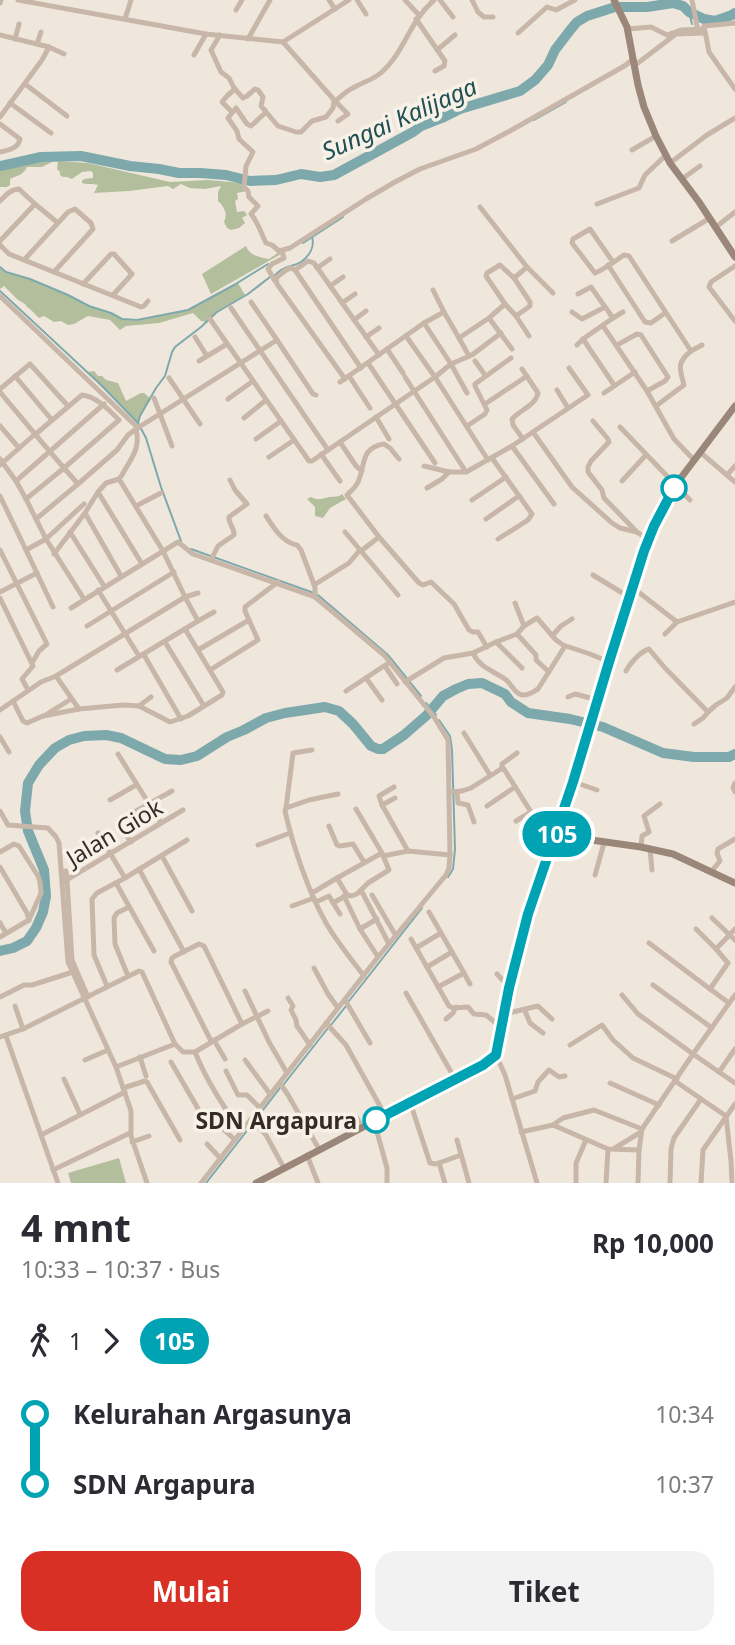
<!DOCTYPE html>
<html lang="id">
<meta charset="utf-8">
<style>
body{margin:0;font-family:"Noto Sans",sans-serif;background:#f2f2f3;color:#2b2b33;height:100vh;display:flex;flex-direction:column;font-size:26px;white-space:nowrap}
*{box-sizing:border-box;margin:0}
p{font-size:23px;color:#7c7c81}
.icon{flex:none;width:38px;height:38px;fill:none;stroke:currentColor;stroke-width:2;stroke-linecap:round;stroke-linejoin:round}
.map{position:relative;height:1183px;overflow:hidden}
.details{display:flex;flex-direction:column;background:#fff;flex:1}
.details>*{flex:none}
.badge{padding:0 14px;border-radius:23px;font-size:24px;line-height:46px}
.map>.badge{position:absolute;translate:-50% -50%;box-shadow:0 0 0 4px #fff}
.legs{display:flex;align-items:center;gap:10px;height:77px;padding:0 21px;font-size:23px}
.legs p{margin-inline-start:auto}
.headline{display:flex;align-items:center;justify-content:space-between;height:119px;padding:0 21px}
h1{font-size:38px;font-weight:700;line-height:52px}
.action{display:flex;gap:14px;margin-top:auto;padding:14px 21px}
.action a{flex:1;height:80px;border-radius:21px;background:#d93025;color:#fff;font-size:28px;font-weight:700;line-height:80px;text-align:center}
.action a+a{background:#f2f2f3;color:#2b2b33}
ul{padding:0 21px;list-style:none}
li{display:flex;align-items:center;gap:24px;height:70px;font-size:26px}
li i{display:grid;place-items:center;width:10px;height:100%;margin:0 9px;background:currentColor}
li i::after{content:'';width:18px;height:18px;margin:-9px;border:5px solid;border-radius:50%;background:#fff}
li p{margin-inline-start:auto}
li:first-child i{background:linear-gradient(#0000 50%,currentColor 0)}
li:last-child i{background:linear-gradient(currentColor 50%,#0000 0)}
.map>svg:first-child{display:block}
.green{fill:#b3be9d}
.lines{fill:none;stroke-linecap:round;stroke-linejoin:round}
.stream{stroke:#7da9ac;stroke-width:2}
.river{stroke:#7da9ac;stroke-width:10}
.street{stroke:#c8b7a9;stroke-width:5}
.secondary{stroke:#9b867a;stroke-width:7}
.line-1-casing{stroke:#fff;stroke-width:16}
.line-1{stroke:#00a3b4;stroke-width:10}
.stop-1-dot{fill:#fff;stroke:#00a3b4;stroke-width:3.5}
.labels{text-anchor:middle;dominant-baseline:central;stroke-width:7;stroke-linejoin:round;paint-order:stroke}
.street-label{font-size:23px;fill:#352c28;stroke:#f8f1e8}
.stop-label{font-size:23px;font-weight:bold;fill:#352c28;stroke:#f8f1e8;text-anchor:end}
.water-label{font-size:24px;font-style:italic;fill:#205054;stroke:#f8f1e8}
</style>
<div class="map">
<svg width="735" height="1183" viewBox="0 0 735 1183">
<rect width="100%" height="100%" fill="#f0e7dc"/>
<g class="green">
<path d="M 54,161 L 42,167 L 27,167 C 23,176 17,175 10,179 L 10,185 L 7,187 L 0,187 L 0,171 C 15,161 36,162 54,161 Z"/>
<path d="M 58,161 L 88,163 L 170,182 L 208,180 L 243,183 L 247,191 L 237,193 L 238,199 L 235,201 L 237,212 L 244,211 L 247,215 L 242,218 L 245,223 L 239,228 L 231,230 L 227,228 L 224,222 C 228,214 224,206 218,201 L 218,192 L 221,186 L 205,189 L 190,188 L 181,184 L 173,189 L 168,186 L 129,191 L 94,193 L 98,185 C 92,183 88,185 82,183 L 82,181 L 84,179 L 93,178 L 93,173 L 91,171 L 82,172 L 72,179 L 67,177 L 63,177 L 60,175 L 60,172 L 57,169 Z"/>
<path d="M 246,246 C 249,255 260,258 269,259 L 279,252 L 281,254 L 211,294 L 202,274 Z"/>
<polygon points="0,268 6,273 30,279 68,295 89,306 111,313 124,320 137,321 188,310 238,283 245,295 216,312 206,322 201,321 193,313 159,323 126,326 120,330 110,320 88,316 74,324 68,325 61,321 54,322 44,316 39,318 30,309 27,307 25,304 18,300 4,286 0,289"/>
<polygon points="94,371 98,376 102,376 106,380 118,383 126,401 141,393 144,393 151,399 140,416 138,423 87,372"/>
<path d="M 342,494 L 346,499 L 330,508 L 323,518 L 315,516 L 315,507 L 307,499 L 311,497 C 319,501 320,499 329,497 C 335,496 337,498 342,494 Z"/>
<polygon points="119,1158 126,1183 71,1183 68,1173"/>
</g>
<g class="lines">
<g class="stream">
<polyline points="689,12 692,24"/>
<polyline points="534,120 566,102"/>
<polyline points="303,243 343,217"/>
<polyline points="0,267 6,272 30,279 68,295 89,306 111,313 122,319 137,320 188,310 234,285 268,264"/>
<path d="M 275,275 C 286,264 292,268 301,262 C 309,256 315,247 312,237"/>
<polyline points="0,291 100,384 137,422"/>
<polyline points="181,541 161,487 146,438 138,423 140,416 156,388 165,376 172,352 175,347 201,327 217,312 248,294 270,277"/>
<polyline points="191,549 314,593"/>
<polyline points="318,595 388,655 421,696"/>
<polyline points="426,703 436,715"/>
<polyline points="439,720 450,736 452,750 455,849 453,869 448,877"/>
<polyline points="349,1001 422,908"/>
<polyline points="331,1025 346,1006"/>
<polyline points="284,1084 328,1028"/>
<polyline points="256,1119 280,1088"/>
<polyline points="206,1183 253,1123"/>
</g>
<g class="river">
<polyline points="0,166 41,157 81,156 130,166 159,169 179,173 200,173 226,175 250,181 276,180 301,174 320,177 334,175 413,132 421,126 444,117 460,109 520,91 535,80 548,65 555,50 571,29 577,22 587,16 615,7 647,7 673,3 683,6 689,12 704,19 715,21 732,15 735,13"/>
<polyline points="0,951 13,948 27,941 36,928 43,912 46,896 44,870 28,831 25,811 28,783 39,765 55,748 69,740 84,736 106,735 121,738 165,759 181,760 197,756 227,737 244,730 266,718 285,713 325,707 339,711 353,724 371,746 378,749 383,749 404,735 427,715 443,696 456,689 468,684 482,683 505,694 511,702 528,713 570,719 603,727 663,753 694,757 729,757 735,754"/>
</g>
<g class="street">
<polyline points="18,0 206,34 283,42 349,0"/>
<polyline points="329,0 335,9"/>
<polyline points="357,0 366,14"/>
<polyline points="405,0 419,15"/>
<polyline points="440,0 453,17"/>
<polyline points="472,0 478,12 484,17 493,17"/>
<polyline points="692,0 698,31"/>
<polyline points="0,3 1,0"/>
<polyline points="236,10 242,0"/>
<polyline points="125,19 131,0"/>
<polyline points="416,19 445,61 444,66 435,71"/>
<polyline points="735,23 704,26 709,52 735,89"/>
<polyline points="628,29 651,27 667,35 681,30 704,29"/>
<polyline points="518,33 547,7 556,10 575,0"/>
<polyline points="0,35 49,47 42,60 0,117"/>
<polyline points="220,35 211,50 221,72 229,78 234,88 243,98 247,96 255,89 258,90 263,97 261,106 278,126 296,132 301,132 312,121 326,117 333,108 334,101"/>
<polyline points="15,39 19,24"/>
<polyline points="248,39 270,0"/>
<path d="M 283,42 L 335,101 C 341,97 346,91 353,88 C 363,82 373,80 382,72 C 405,51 409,22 434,0"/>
<polyline points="37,44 41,32"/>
<polyline points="49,47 64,54"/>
<polyline points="437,50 455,35"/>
<polyline points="194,55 206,34"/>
<polyline points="634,66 676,34 704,33"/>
<polyline points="25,84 67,116"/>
<polyline points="335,101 348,114 338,121"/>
<polyline points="10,103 51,133"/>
<path d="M 265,110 L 265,113 L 251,126 L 247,124 L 236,108 L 228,118 L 237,131 L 239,139 L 253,152 L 246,166 L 244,187 L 248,191 L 249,197 L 258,206 L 251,214 C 258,222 261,233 266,243 L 272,245 L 279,251 L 290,248 L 366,199 L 395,182 L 420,169 L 476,149 L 510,131 L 626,65 L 633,59"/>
<polyline points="232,112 222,102 227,96 235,89"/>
<path d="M 0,124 L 20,139 C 18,149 8,150 0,152"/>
<polyline points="632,150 656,136"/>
<polyline points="670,163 707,135 735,118"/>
<polyline points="682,179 700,166"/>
<path d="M 0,201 C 6,195 11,189 19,189 L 35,204"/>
<polyline points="597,204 639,188 645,175 666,155"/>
<polyline points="716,227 735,212"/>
<polyline points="0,241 35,204 58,223"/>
<polyline points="672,241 710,218"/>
<polyline points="0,245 9,254 141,307 144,306 148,301"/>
<polyline points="24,260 68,212 75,209 91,223 93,229 54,272"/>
<path d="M 613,262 L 590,229 L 573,239 L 572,243 L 595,273 C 605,269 615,261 624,255 L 629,256 L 691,351 C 676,363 680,369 684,385 L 656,406"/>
<polyline points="608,265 645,322 651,323 665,313"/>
<polyline points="735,266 711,282 709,287 735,321"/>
<polyline points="527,267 553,293"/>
<polyline points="317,268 330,259"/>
<polyline points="295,270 308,261 314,263 379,355"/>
<polyline points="275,281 268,269 272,264 284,258 282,251"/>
<polyline points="83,284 111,254 114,254 132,274 113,295"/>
<polyline points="330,286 343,277"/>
<polyline points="433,290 444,312"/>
<polyline points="0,296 138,428"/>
<polyline points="251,302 277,340"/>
<polyline points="342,303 355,294"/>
<polyline points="505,304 486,276 487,273 500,265 514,278"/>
<polyline points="231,308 328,450"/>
<polyline points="572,312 582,319 605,307"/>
<polyline points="516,316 529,336"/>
<polyline points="489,318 512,349"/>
<polyline points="613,318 623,312"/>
<polyline points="210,319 309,461 312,461 435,377 488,460"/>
<polyline points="354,320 366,311"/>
<polyline points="424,323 451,364 467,393"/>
<polyline points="603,326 647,391 674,439 694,460"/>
<polyline points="406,336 435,377 451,364 472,355 501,333"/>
<polyline points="195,337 207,356"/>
<polyline points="366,337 379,328"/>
<polyline points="459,338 469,356"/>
<polyline points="583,339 614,385"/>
<polyline points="577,345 583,339 613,318 591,287 578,294"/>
<polyline points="617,345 637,334 641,335 668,377 665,381 647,391"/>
<polyline points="387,349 403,373"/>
<polyline points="691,351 702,345"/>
<polyline points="199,361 227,344"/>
<polyline points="475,361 485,375"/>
<polyline points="368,363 435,463"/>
<path d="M 522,369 L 538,393 C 536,405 520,410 512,419 L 513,425 L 523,439"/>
<polyline points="15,376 52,420"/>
<polyline points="349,376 370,408"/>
<polyline points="405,377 466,472 468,471 512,446 588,395 569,368"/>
<polyline points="169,378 200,424"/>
<polyline points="345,379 277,284 276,278 286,270 291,268 295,270 361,368"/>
<polyline points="340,382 424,323 444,312 459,338 489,318 505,304 516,316 530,306 530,302 514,278 527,267 480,207"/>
<polyline points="0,389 30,364 68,406"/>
<polyline points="557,390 568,408"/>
<path d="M 0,392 C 21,417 42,443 64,468 L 119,420 C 108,409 97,397 82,395 L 37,433 L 35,434 L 0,465"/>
<polyline points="604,393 635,372"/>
<polyline points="154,398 172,446"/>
<polyline points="228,399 253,381"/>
<polyline points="485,404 527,376"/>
<polyline points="376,417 389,439"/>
<polyline points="244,418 266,400"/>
<polyline points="593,421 608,439 609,442 591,461 588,467 588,472 602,490 604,498 637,532"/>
<polyline points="0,426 19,448"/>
<polyline points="467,426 485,414 487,410 475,386 475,384 511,358"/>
<polyline points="620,427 690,500"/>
<polyline points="533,432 572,487 612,523 620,528 637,532 648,540"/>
<polyline points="256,439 281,421"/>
<polyline points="340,442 356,466 362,471"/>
<polyline points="512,446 554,504"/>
<polyline points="700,452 735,482"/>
<polyline points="321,454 340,481"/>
<polyline points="269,457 294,440"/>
<polyline points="492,458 532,514 528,520 498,539"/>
<polyline points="0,459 16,481 104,404"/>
<polyline points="424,466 449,472 466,472"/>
<polyline points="727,475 735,466"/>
<polyline points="119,479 163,551 185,597 198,621"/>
<polyline points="16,481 26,499"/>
<polyline points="622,481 646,455"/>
<polyline points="427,488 442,479 449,472"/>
<polyline points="98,492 142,564"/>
<polyline points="0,496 26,550 46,539 84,504"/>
<polyline points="472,500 506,477"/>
<polyline points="136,506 161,493"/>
<polyline points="85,513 121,576"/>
<path d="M 266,516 C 273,527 283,543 297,545 L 301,550 L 315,587 L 315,597"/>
<polyline points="36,519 78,484"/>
<polyline points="486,519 519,496"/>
<polyline points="70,532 104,586"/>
<polyline points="345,532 361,551"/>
<polyline points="379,537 419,583 423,585 431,582 454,604 469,630 473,632 478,632 487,647"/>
<polyline points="0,550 47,644 39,651 32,663"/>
<polyline points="26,550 53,607"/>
<path d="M 54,554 L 85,513 L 98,492 L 106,483 L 119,479 L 122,475 C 131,458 141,449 136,429"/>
<path d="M 211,560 L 218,546 L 234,535 C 235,528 228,524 229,517 L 247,504 L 235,490 L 230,480"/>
<polyline points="593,575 629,597"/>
<polyline points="314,585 349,563 360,550"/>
<polyline points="632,587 677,622 735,602"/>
<polyline points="98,590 139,656"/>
<polyline points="0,592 37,573"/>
<path d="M 398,595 L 361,551 L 379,537 L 347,495 C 351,491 355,488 358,482 C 366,464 360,448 384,444 L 390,448 L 399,459"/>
<polyline points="0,598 33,666 22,679 28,690"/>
<polyline points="84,599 46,539 26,499 64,468 78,484 117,450 128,435 136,429 277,340 313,394 316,395"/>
<polyline points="515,603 524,626"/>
<polyline points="71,608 178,542 193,554 315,597 384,655 434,717 448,740 450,855 449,868 446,875 378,957 201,1183"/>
<polyline points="87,626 174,572"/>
<polyline points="517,634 536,655 536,660 549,672"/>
<polyline points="665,634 677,622"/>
<polyline points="552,636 561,626 572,619"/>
<polyline points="165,642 204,706"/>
<polyline points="496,642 522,668"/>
<polyline points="198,650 249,620"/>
<path d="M 473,653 C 480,668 492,670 505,679 C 511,683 514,693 522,695 C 528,696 533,692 538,689 L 565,646"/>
<polyline points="144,655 181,719"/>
<polyline points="385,666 397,684"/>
<polyline points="117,670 198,621 214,612"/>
<polyline points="210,670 258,640 245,611 245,607 278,582"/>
<path d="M 626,671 C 630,663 641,651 649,649 L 665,668 L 708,712 L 716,705 L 727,698 L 735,687"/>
<polyline points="56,676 79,709"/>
<polyline points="366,678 382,700"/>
<polyline points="405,682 444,658 473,653 496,642 517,634 524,626 537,618 556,640 563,645 590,654 609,662"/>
<polyline points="346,691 390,662"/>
<polyline points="568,697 575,694 598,700"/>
<polyline points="13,701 23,721 27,723 43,716 79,709 123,705 139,706 170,722 188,716 222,695 223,692 185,629"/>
<polyline points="139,706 151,697"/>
<polyline points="0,710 41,682 56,676 185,597 198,593"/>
<polyline points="44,716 71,699"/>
<polyline points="694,724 703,718 708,712"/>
<polyline points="464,733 490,775"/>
<polyline points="0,737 9,752"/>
<polyline points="118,754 161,823"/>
<polyline points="502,769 502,764 517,753"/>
<polyline points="574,782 597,790"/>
<polyline points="735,783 733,788 735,792"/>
<polyline points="394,787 379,796 382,805 408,851"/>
<polyline points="449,792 462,791 471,788 501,769 504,769 531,812 554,839"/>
<polyline points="457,792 458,803 468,805 474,822"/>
<path d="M 338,794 L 309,800 L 286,808 L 285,811 C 293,846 308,891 326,923 C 337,942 351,959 364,976"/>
<polyline points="110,800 136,785"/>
<polyline points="382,805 395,798"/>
<polyline points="487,806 515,787"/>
<polyline points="286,808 293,753 312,750"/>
<polyline points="0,811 8,825 48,828 56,837 59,843 68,962 116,1067 131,1111 131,1136 147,1183"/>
<polyline points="516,821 531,812"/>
<polyline points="329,826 337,845 340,846 353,844 364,862"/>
<polyline points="98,833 125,878 97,893 92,899 94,955 107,986"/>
<polyline points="131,842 119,824 120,820 172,791"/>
<polyline points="258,845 290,833"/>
<polyline points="641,847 642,836 649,832 644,816 660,804"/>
<polyline points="650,849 652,870"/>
<polyline points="0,852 14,844 19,846 38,876 40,882 41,893 29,920 0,937"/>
<polyline points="162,856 192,911"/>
<polyline points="383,856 408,851 450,855"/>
<polyline points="0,867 27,913 29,920"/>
<polyline points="139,869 184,952"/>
<polyline points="62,872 66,871 67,881 72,960 88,997"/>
<polyline points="711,872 720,861 717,853 718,849 735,839"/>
<polyline points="595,875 604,843"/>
<polyline points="125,878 187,840"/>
<polyline points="63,882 183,810"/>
<polyline points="116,883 154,951"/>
<polyline points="361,890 389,944"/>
<polyline points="312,893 337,878"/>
<polyline points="347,895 351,896 357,894 368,883 389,870 382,853 356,809"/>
<polyline points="372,895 396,936"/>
<polyline points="344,896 360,929 378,957"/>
<polyline points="316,902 329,896 340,914"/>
<polyline points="333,903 347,895 337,878 382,853"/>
<polyline points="292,906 314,898"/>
<polyline points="429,912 464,973 438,987"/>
<polyline points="712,918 735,940"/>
<polyline points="0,923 6,933"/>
<polyline points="360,929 377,919"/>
<polyline points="696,929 716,949"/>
<polyline points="411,939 449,1006 453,1008 468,1007 474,1014 486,1015 502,1028"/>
<polyline points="649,943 710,989"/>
<polyline points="416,948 441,933"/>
<polyline points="427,967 452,952"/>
<polyline points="314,968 328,994 338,1008"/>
<polyline points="464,973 470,984"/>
<polyline points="497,974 509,987"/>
<polyline points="128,976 115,944 114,918 117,913 129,907"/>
<polyline points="653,985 712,1028"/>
<polyline points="245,991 269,1042 287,1073"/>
<polyline points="406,993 455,1079"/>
<polyline points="622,995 638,1014 693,1054 642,1129 639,1150"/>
<polyline points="735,995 693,1054 719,1072 735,1049"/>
<polyline points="0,997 24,985 32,985 76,971"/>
<polyline points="288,998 293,1006 291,1010 296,1020 297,1026 310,1045"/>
<polyline points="345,1000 370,1043"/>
<polyline points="729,1003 710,989 728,963 716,949 735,929"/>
<polyline points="15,1006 23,1029"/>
<polyline points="525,1011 530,1023 543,1033"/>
<polyline points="504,1014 538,1006 552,1019"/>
<polyline points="446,1019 453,1013 456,1007"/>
<polyline points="326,1023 346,1045 385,1115"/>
<polyline points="6,1036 58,1183"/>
<polyline points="0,1037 23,1029 139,971 142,972 175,1044 183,1052 195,1052 242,1024 268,1011"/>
<polyline points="214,1040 225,1059"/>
<polyline points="211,1041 171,962 172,958 175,956 199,944 204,946 242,1024"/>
<polyline points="570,1045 602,1025 613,1040 633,1058 677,1079"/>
<path d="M 195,1052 C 206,1080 224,1107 241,1132"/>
<polyline points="496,1055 505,1075 537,1183"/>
<polyline points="140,1057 146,1076"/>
<polyline points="85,1060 108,1050"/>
<polyline points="245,1060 270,1094"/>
<polyline points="171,1062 204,1119 209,1124 221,1127 235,1140"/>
<polyline points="116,1067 175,1044"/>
<polyline points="226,1071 238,1095 247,1095 260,1108"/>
<polyline points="719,1072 735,1083"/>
<polyline points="64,1079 80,1114"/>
<polyline points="675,1081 726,1116 731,1161 732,1183"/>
<polyline points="280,1083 288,1095 319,1149"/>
<polyline points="610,1083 659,1105"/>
<polyline points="123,1088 145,1081 147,1082 180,1140"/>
<polyline points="512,1099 535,1091 538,1082 549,1070 559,1077 565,1076"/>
<polyline points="410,1102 430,1163 436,1164 461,1155"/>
<polyline points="357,1118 362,1127"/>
<polyline points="251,1119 266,1135 284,1168"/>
<polyline points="374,1121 387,1168 387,1183"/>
<polyline points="553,1125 563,1118 594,1110 642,1129"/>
<polyline points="521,1132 553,1125 608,1149 639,1150 638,1183"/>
<polyline points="41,1135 125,1092"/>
<polyline points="457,1140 469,1183"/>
<polyline points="132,1142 149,1136"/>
<polyline points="207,1144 221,1159"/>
<polyline points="615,1148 641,1132"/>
<polyline points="307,1155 318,1183"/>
<polyline points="439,1163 445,1183"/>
<polyline points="53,1170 130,1133"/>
<polyline points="576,1183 576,1163 586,1140"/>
<polyline points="606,1183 608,1149"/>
<polyline points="670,1183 671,1149 674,1138 701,1099"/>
<polyline points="701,1183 703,1150 735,1104"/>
</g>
<g class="secondary">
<polyline points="614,0 627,27 638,85 644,107 656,136 670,163 699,202 735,257"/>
<polyline points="556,835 641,847 673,854 735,883"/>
<polyline points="256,1183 484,1064 496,1055 509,987 528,914 574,782 609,662 648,540 674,487 735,406"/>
</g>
</g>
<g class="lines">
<defs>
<polyline id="line-1" points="376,1120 483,1065 496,1055 509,988 528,914 573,782 609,662 644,551 654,526 674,488"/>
</defs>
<use href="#line-1" class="line-1-casing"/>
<use href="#line-1" class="line-1"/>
</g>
<g class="stop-1-dot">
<circle cx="674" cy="488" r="12"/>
<circle cx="376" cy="1120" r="12"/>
</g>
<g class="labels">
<g class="street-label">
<text transform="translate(114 832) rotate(-31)">Jalan Giok</text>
</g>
<g class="stop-label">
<text x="357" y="1120">SDN Argapura</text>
</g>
<g class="water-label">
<text transform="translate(399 118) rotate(-24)">Sungai Kalijaga</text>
</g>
</g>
</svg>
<b class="badge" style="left:557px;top:834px;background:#00a3b4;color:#fff">105</b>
</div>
<section class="details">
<div class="headline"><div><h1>4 mnt</h1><p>10:33 – 10:37 · Bus</p></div><b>Rp 10,000</b></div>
<div class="legs"><svg class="icon" aria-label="walk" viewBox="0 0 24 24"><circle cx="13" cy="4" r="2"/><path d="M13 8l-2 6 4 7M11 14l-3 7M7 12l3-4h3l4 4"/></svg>1<svg class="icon" aria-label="forward" viewBox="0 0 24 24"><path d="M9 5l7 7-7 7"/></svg><b class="badge" style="background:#00a3b4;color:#fff">105</b></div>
<ul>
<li><i style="color:#00a3b4"></i><b>Kelurahan Argasunya</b><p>10:34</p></li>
<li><i style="color:#00a3b4"></i><b>SDN Argapura</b><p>10:37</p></li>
</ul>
<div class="action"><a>Mulai</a><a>Tiket</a></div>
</section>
